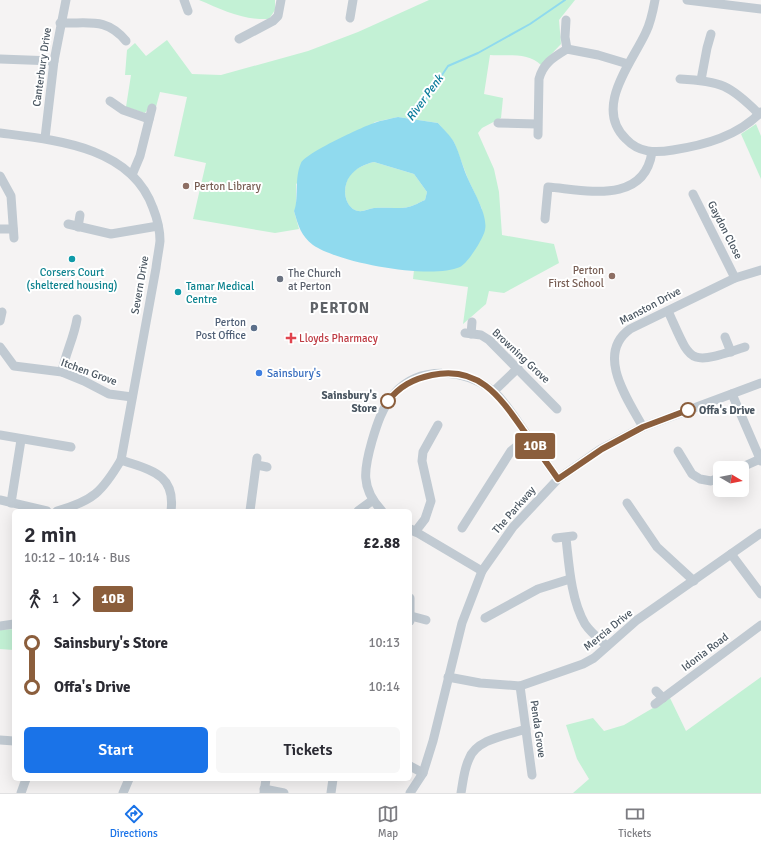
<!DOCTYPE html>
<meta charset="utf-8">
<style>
body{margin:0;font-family:Signika,sans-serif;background:#f7f7f7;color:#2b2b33;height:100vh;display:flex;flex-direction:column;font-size:15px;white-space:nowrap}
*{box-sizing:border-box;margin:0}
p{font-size:13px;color:#7c7c81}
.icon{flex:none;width:22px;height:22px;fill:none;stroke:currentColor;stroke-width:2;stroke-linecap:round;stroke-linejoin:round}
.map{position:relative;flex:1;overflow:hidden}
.panel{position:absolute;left:12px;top:509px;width:400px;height:272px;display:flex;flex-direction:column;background:#fff;border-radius:6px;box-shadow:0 4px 16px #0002}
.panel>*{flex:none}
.badge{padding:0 8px;border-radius:3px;font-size:14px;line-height:26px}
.needle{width:26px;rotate:100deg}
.tools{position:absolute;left:713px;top:461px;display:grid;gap:8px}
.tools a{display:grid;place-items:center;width:36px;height:36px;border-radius:6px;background:#fff;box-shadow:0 4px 16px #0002;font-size:20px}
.map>.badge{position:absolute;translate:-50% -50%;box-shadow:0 0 0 2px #fff}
.legs{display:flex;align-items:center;gap:6px;height:44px;padding:0 12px;font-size:13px}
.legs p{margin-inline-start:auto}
.head{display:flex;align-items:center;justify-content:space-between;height:68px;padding:0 12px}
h1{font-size:22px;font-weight:600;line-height:30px}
.cta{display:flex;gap:8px;margin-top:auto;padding:8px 12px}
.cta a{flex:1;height:46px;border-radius:6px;background:#1a73e8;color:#fff;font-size:16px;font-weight:600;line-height:46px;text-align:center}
.cta a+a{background:#f7f7f7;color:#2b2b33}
ul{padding:0 12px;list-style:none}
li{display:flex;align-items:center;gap:14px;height:44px;font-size:15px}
li i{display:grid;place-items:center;width:6px;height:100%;margin:0 5px;background:currentColor}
li i::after{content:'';width:10px;height:10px;margin:-5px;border:3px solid;border-radius:50%;background:#fff}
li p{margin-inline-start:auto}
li:first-child i{background:linear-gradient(#0000 50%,currentColor 0)}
li:last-child i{background:linear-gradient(currentColor 50%,#0000 0)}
.menu{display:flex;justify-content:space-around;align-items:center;height:56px;border-top:1px solid #e1e1e2;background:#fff;font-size:11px;color:#7c7c81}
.menu a{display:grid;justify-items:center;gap:2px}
.menu .current{color:#1a73e8}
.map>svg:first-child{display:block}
.green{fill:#c3f1d5}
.water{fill:#90daee;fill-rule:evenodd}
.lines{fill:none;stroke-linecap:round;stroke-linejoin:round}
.stream{stroke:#90daee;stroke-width:2}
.minor{stroke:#c1cad2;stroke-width:9}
.line-1-casing{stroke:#fff;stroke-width:9}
.line-1{stroke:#8b5e3c;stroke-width:6}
.education-dot{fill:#8d6e63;stroke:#fff;stroke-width:1.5}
.culture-dot{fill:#0f9aa8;stroke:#fff;stroke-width:1.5}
.worship-dot{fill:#6b7280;stroke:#fff;stroke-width:1.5}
.service-dot{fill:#5c6f8a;stroke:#fff;stroke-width:1.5}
.health-dot{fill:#e0444e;stroke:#fff;stroke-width:1.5}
.shop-dot{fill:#3f7fe0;stroke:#fff;stroke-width:1.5}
.stop-1-dot{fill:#fff;stroke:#8b5e3c;stroke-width:2}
.labels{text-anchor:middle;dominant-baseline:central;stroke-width:4;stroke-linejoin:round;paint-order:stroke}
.street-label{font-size:11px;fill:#4a5661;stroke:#fff}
.education-label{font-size:11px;fill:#785e54;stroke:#fff;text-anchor:start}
.culture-label{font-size:11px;fill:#0d838f;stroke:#fff}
.worship-label{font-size:11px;fill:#5b616d;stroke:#fff;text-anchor:start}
.service-label{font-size:11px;fill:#4e5e75;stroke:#fff;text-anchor:end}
.health-label{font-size:11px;fill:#be3a42;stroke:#fff;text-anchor:start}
.shop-label{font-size:11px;fill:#366cbe;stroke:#fff;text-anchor:start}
.stop-label{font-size:11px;font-weight:bold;fill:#4a5661;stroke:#fff;text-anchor:end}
.water-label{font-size:12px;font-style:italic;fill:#0c7c9b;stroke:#fff}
.district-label{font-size:15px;font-weight:bold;letter-spacing:1px;fill:#5f6368;stroke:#fff}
</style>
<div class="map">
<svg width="761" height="793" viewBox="0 0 761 793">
<rect width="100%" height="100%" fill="#f5f3f3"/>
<g class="green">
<path d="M 199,0 L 275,0 L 275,10 L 269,19 C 241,20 223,10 199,0 Z"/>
<path d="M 429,0 L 575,0 L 559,20 L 561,44 L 541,65 C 529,52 507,56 490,55 L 484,94 L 503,98 L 501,118 L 482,128 L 478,133 L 494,169 L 499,192 L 502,235 L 554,244 L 559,263 L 504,293 L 489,291 L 486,304 L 463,324 L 468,287 L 413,279 L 414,270 L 435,271 L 482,209 L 468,179 L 454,142 L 438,123 L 398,117 L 375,122 L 296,184 L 296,208 L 294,211 L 299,229 L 275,233 L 193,219 L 206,163 L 174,156 L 187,97 L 160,92 L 156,107 L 151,104 L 145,113 L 126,107 L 131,75 L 125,75 L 127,50 L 135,43 L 146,56 L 167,40 L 192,74 L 221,75 L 308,51 L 358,32 Z"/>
<polygon points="756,124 761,136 761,179 741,134"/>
<path d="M 374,162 L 414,174 L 427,192 L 425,200 C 420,202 414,206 408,207 C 403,209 382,207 374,208 C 367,209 360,214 353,209 C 343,202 343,185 350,175 C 356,168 365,164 374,162 Z"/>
<polygon points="14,629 14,650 0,649 0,630"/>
<polygon points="761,677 761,793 573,793 589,779 577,759 566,725 593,718 604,731 624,725 670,698 686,731"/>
</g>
<path class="water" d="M 398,117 L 438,123 C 443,129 450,135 454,142 C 460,154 463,169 469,181 C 475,194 488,216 485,230 C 483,239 468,263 460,267 C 431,280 339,263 313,245 C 301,236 298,225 294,211 C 299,201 294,178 301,163 C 306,153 362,127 374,123 C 382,120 390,119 398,117 ZM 374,162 L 414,174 L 427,192 L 425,200 C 420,202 414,206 408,207 C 403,209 382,207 374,208 C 367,209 361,214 353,209 C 343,202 343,185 350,176 C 356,168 365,164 374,162 Z"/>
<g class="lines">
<polyline class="stream" points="412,120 448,66 478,53 530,24 565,0"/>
<g class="minor">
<polyline points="184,0 188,11"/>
<path d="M 655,0 C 653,11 651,22 646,32 C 632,63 593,107 626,139 C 639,153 655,153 673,150 C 705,145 738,136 761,112"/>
<polyline points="687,0 761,9"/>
<polyline points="350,18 353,0"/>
<polyline points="566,20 565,37 567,49"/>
<path d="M 60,23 C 89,24 106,17 126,41"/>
<polyline points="239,39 273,21 278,16 281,0"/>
<polyline points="0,59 54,61"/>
<path d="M 680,79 C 721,81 730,85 759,114"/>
<polyline points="701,80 707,48 711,34"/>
<polyline points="110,101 123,110 149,119"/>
<polyline points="498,123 537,124"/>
<path d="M 0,133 C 55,140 131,146 153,208 C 157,218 160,230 160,241 C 159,250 157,259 156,268 L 121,460 C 102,492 93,501 57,511"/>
<path d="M 538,135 L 539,79 C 543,63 554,57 567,49 L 598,55 L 628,64"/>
<polyline points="45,138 54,61 66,0"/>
<polyline points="132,175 140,156 152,108"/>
<polyline points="0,176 11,196 14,238"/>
<polyline points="693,194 735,278"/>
<path d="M 545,219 L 548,187 C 586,190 644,205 652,152"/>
<polyline points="68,224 111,234 158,226"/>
<polyline points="78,227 80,215"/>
<polyline points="0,229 13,229"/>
<path d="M 668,311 C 692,364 687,366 745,347"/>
<polyline points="0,321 2,312"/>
<polyline points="465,333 481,335 489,340 557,409"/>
<polyline points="471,334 472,322"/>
<polyline points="725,337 731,352"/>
<polyline points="0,347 14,366 62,372 84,381 109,394 132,397"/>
<path d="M 62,372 C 65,354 74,338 77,319"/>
<polyline points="494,391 518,368"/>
<polyline points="732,394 761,461"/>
<path d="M 643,427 C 628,400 595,354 630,329 L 735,278 L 761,270"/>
<polyline points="0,435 71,447"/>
<polyline points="678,451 692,474 700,479 711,481 720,477"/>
<path d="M 121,460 C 149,470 176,473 171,511"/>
<polyline points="257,465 267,467"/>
<polyline points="740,468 760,459"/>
<polyline points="0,500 47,511"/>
<polyline points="11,503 21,440"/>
<polyline points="627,503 657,547 694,581"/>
<polyline points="250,511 257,458"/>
<polyline points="358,511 373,500"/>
<path d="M 382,511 C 360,488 364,469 372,441 C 377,424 382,408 394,394 C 419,365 465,369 493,391 C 502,398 509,410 516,419 C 530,439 544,459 558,479"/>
<polyline points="462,528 511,451 528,437"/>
<polyline points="411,529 482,571"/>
<polyline points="415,532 425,519 431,501 422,461 423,452 438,425"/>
<polyline points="556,538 573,536"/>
<path d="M 566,538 C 569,565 571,600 585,624 C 591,633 599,639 607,646"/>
<polyline points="731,554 761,594"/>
<polyline points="410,598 410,621"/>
<polyline points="411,616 426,620"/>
<polyline points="485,618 538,589 570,579"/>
<polyline points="0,626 14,624"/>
<polyline points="448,677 480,683 520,686 583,664 594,658 637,620 761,533"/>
<polyline points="520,686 532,775"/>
<polyline points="656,691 663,698"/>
<polyline points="655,704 761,625"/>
<polyline points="0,740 14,741"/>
<polyline points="410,766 423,773"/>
<polyline points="264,789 284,793"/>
<polyline points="21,793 26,779"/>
<polyline points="123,793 129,779"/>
<polyline points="264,793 266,779"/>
<polyline points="331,793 333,779"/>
<polyline points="410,793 423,773 433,741 462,623 482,571 513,527 558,479 601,449 643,427 761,383"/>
<path d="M 461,793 C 463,782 464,769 469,759 C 476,739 508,735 526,729"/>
</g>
</g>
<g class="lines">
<defs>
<path id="line-1" d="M 388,401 C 400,386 413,379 432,375 C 479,365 500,397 524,431 C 535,447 547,463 558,479 L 602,449 L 643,427 L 688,410"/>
</defs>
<use href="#line-1" class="line-1-casing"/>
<use href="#line-1" class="line-1"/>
</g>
<g class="education-dot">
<circle cx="186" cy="186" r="4"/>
<circle cx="612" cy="276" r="4"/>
</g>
<g class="culture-dot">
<circle cx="72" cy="259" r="4"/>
<circle cx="178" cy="292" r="4"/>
</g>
<circle class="worship-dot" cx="280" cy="279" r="4"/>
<circle class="service-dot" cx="254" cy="328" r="4"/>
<path class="health-dot" d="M289 332h4v4h4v4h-4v4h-4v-4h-4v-4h4z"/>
<circle class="shop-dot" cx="259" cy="373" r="4"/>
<g class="stop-1-dot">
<circle cx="388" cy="401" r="7"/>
<circle cx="688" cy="410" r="7"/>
</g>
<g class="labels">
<g class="street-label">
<text transform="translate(42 67) rotate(-82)">Canterbury Drive</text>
<text transform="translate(725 230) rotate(63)">Gaydon Close</text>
<text transform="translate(140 285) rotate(-80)">Severn Drive</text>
<text transform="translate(650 306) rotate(-28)">Manston Drive</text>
<text transform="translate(521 356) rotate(43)">Browning Grove</text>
<text transform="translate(89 372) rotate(20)">Itchen Grove</text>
<text transform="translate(514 510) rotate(-49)">The Parkway</text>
<text transform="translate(608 630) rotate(-39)">Mercia Drive</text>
<text transform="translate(705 652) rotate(-37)">Idonia Road</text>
<text transform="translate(538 729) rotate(82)">Penda Grove</text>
</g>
<g class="education-label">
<text x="194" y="186">Perton Library</text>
<text x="604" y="270" text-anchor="end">Perton<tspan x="604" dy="13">First School</tspan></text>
</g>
<g class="culture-label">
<text x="72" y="272">Corsers Court<tspan x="72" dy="13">(sheltered housing)</tspan></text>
<text x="186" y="286" text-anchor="start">Tamar Medical<tspan x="186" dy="13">Centre</tspan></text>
</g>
<g class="worship-label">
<text x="288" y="273">The Church<tspan x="288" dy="13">at Perton</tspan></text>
</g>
<g class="service-label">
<text x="246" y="322">Perton<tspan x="246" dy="13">Post Office</tspan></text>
</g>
<g class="health-label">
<text x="299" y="338">Lloyds Pharmacy</text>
</g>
<g class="shop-label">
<text x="267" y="373">Sainsbury's</text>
</g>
<g class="stop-label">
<text x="377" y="395">Sainsbury's<tspan x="377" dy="13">Store</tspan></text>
<text x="699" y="410" text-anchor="start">Offa's Drive</text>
</g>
<g class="water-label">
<text transform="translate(425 98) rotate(-54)">River Penk</text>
</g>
<g class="district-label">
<text x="340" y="308">PERTON</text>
</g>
</g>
</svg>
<div class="tools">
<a><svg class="needle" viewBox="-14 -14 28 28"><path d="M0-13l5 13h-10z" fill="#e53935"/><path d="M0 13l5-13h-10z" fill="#7c7c81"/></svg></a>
</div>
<b class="badge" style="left:535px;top:446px;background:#8b5e3c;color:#fff">10B</b>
<section class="panel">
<div class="head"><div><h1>2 min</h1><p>10:12 – 10:14 · Bus</p></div><b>£2.88</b></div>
<div class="legs"><svg class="icon" aria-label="walk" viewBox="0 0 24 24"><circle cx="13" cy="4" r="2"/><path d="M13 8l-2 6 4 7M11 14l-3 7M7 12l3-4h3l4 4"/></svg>1<svg class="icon" aria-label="forward" viewBox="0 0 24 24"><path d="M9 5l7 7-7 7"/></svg><b class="badge" style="background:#8b5e3c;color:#fff">10B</b></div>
<ul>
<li><i style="color:#8b5e3c"></i><b>Sainsbury's Store</b><p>10:13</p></li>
<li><i style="color:#8b5e3c"></i><b>Offa's Drive</b><p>10:14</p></li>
</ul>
<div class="cta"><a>Start</a><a>Tickets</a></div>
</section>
</div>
<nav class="menu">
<a class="current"><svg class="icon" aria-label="directions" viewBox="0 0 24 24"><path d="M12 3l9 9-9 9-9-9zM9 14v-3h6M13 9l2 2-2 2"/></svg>Directions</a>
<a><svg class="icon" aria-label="map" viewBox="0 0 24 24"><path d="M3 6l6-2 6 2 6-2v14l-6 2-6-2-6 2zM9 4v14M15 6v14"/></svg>Map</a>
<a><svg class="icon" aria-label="tickets" viewBox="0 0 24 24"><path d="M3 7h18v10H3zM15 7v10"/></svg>Tickets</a>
</nav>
